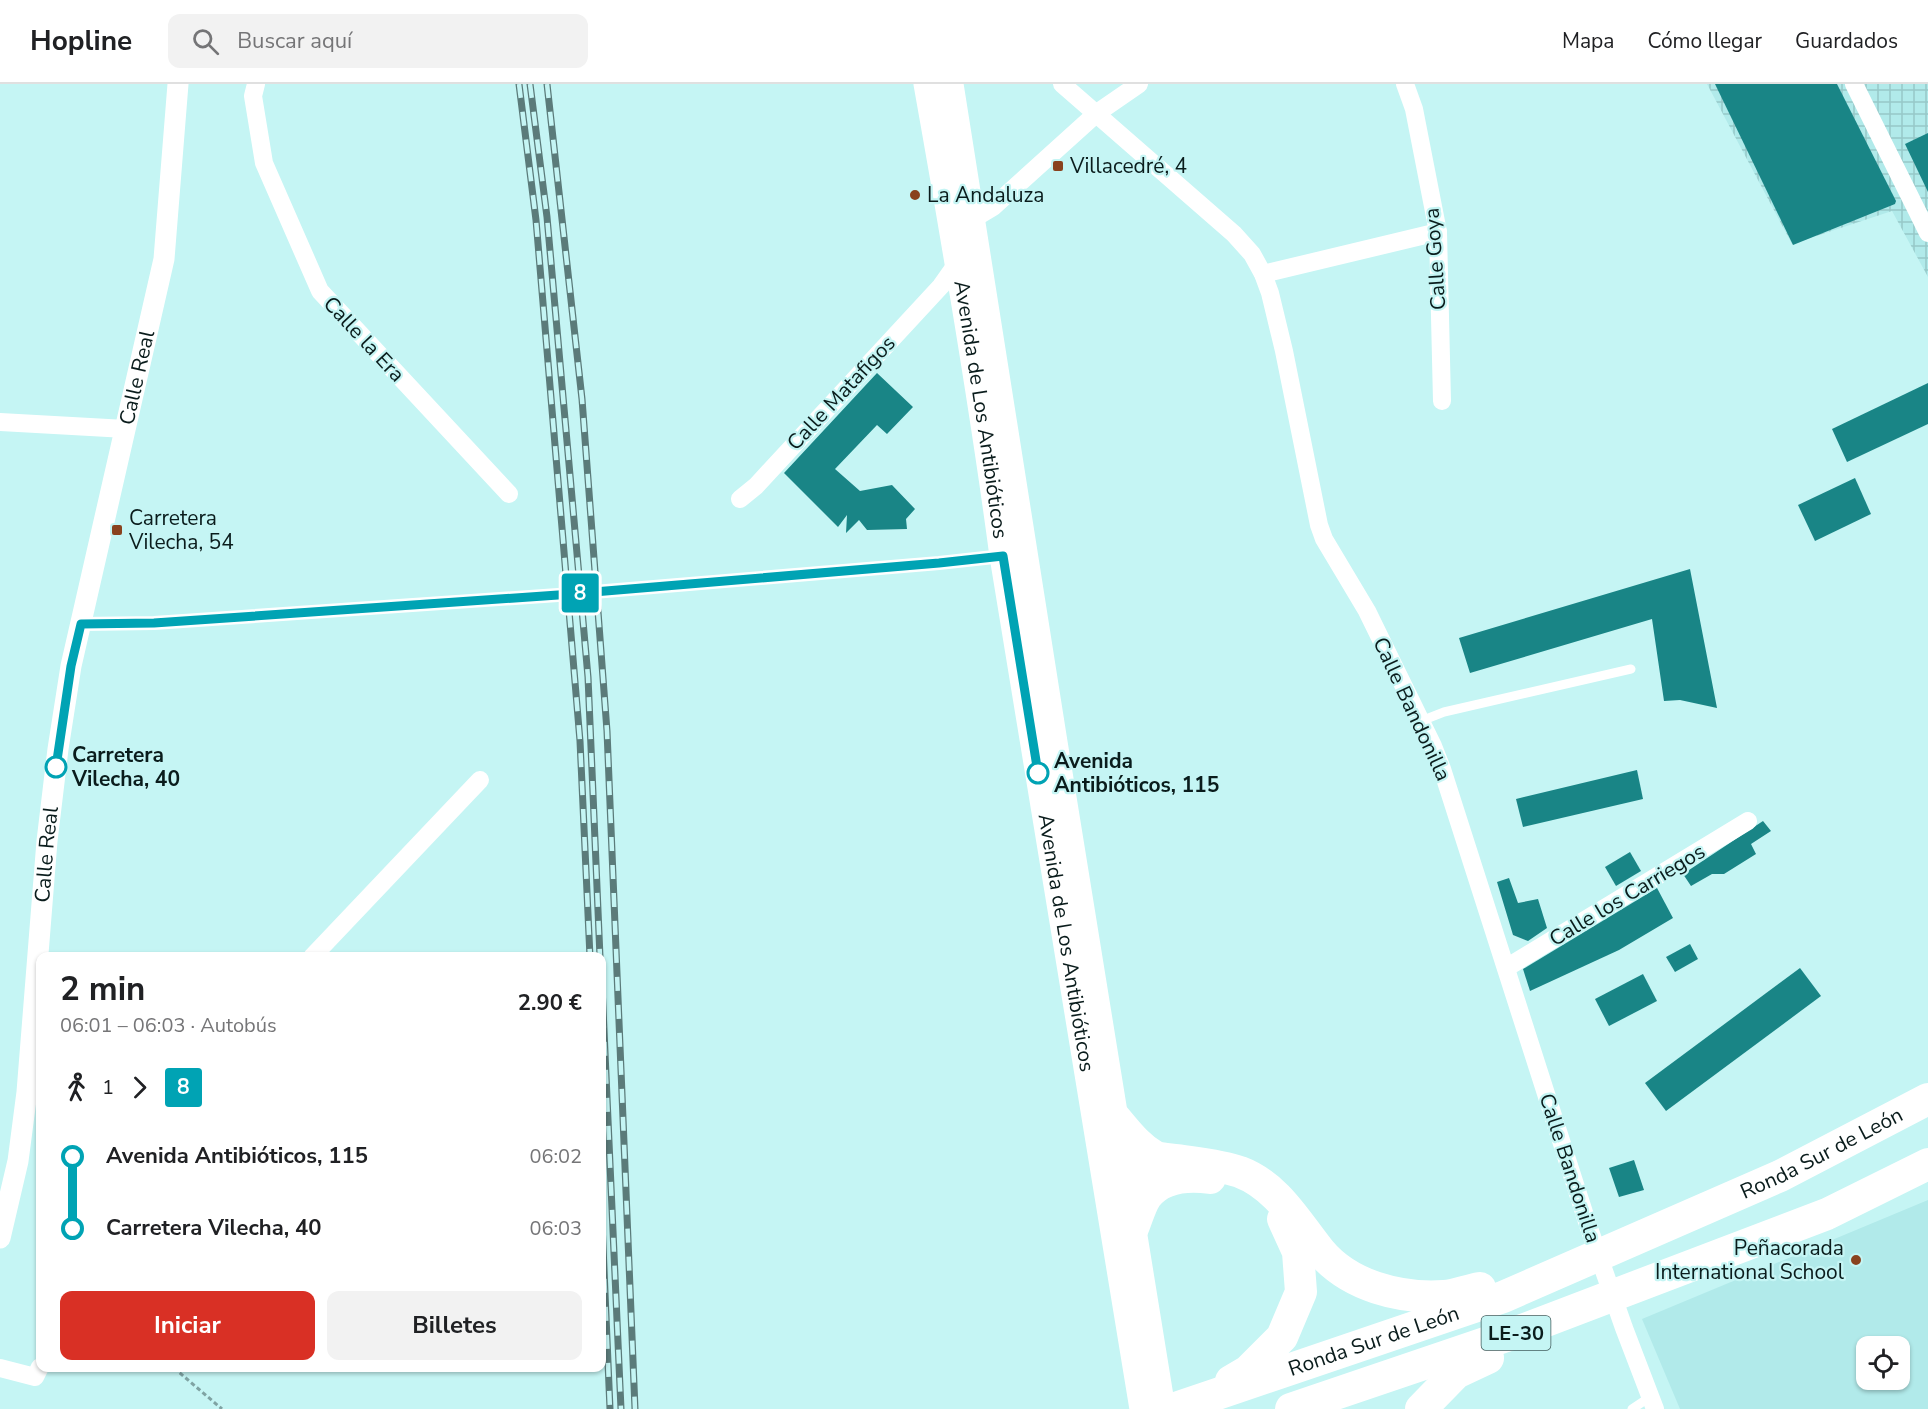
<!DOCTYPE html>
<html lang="es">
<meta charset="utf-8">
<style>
body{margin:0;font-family:"Nunito Sans",sans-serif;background:#f2f2f2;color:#202124;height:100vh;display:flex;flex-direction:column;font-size:22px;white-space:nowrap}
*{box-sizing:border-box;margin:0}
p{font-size:20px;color:#757577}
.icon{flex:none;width:33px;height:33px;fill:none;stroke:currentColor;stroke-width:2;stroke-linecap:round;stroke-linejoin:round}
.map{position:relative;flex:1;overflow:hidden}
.drawer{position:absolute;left:36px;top:868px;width:570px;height:420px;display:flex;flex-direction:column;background:#fff;border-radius:12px;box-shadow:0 2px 4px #0004}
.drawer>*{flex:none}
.badge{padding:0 12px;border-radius:4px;font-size:21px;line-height:39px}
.buttons{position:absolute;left:1856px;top:1252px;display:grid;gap:12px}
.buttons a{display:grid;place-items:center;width:54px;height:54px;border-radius:12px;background:#fff;box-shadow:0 2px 4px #0004;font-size:30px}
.map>.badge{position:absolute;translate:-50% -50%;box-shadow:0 0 0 3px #fff}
.legs{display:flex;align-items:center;gap:9px;height:66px;padding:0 24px;font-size:20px}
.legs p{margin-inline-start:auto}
.overview{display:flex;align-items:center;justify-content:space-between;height:102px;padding:0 24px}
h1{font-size:33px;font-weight:700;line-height:45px}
.button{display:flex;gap:12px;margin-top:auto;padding:12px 24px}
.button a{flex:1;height:69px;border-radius:12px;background:#d93025;color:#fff;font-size:24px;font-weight:700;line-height:69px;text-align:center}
.button a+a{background:#f2f2f2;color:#202124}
ul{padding:0 24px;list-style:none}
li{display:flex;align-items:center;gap:21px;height:72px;font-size:22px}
li i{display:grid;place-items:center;width:9px;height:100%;margin:0 8px;background:currentColor}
li i::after{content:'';width:15px;height:15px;margin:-8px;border:4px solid;border-radius:50%;background:#fff}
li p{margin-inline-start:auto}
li:first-child i{background:linear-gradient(#0000 50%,currentColor 0)}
li:last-child i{background:linear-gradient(currentColor 50%,#0000 0)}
header{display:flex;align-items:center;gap:36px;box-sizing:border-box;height:84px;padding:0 30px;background:#fff;border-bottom:2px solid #e0e0e0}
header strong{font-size:28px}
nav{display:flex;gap:33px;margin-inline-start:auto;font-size:21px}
.search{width:420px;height:54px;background:#f2f2f2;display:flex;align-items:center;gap:15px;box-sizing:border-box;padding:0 21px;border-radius:12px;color:#757577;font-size:22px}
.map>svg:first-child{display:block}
.built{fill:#b1eaea;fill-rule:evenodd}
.industrial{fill:url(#industrial-grid)}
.building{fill:#198586}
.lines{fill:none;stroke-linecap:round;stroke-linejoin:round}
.path{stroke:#7fa3a3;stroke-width:3;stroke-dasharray:4.5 3;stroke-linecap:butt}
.service{stroke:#fff;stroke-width:9}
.minor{stroke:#fff;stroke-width:18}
.tertiary{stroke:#fff;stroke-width:21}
.primary{stroke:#fff;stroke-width:27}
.motorway{stroke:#fff;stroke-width:32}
.rail-casing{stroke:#5b7b7a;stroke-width:7}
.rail{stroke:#c5f5f4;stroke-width:4.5;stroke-dasharray:14;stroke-linecap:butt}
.line-1-casing{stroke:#fff;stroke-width:14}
.line-1{stroke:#00a3b4;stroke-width:9}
.poi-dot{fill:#89421e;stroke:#c5f5f4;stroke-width:2}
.stop-1-dot{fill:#fff;stroke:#00a3b4;stroke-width:3}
.labels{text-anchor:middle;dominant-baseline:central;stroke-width:4.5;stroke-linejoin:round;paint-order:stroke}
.shield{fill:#c5f5f4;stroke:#425d5d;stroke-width:1.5}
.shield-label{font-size:20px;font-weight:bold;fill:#0a1c1c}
.poi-label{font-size:21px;fill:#0a1c1c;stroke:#c5f5f4;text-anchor:start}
.street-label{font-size:21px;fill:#0a1c1c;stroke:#c5f5f4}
.stop-label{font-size:21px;font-weight:bold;fill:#0a1c1c;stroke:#c5f5f4;text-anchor:start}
</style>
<header>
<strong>Hopline</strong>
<div class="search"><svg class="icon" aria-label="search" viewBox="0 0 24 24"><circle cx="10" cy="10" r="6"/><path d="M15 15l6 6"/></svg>Buscar aquí</div>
<nav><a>Mapa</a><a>Cómo llegar</a><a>Guardados</a></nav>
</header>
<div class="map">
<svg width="1928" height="1325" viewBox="0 0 1928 1325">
<defs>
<pattern id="industrial-grid" width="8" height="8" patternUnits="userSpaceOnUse" patternTransform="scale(1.5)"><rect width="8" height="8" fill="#b1eaea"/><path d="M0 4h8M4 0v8" fill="none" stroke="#97c8c8"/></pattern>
</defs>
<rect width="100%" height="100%" fill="#c5f5f4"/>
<path class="built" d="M 1928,1116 L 1928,1325 L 1680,1325 L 1642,1235 ZM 1866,1263 L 1899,1263 L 1899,1296 L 1866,1296 Z"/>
<polygon class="industrial" points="1707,0 1928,0 1928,193 1892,127 1792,160"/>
<g class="building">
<polygon points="1715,0 1837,0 1896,117 1895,120 1793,161"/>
<polygon points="1928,49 1928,108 1905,60"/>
<polygon points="877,289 913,323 887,350 877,341 835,385 860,407 892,401 915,425 906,435 907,445 867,446 859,436 846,449 847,431 838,443 784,389"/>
<polygon points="1928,299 1928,340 1847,378 1832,345"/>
<polygon points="1855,394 1871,430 1815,457 1798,421"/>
<polygon points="1690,485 1717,624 1680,616 1664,617 1652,535 1470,589 1459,554"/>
<polygon points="1637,686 1643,715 1523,743 1516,715"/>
<polygon points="1763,737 1771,747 1751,760 1756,770 1724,790 1712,790 1691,802 1683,790"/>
<polygon points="1630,768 1641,787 1616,802 1605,783"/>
<polygon points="1509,794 1518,819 1538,815 1547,844 1528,857 1513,851 1497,798"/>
<polygon points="1657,804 1673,834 1619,866 1530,907 1523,885"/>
<polygon points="1690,860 1698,875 1675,888 1666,873"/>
<polygon points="1800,884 1821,912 1666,1027 1645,999"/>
<polygon points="1643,890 1657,917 1609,942 1595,915"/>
<polygon points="1634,1076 1644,1106 1619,1113 1609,1084"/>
</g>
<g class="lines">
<polyline class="path" points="174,1284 222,1325"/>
<g class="service">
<polyline points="1421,637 1444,628 1631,585"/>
<polyline points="1632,1325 1650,1313"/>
</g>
<g class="minor">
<polyline points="256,0 253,12 264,79 320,207 509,410"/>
<polyline points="1062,0 1234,150 1252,170 1263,190 1270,209 1284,267 1319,441 1324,455 1367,527 1433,662 1442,685 1589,1144 1624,1244 1655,1325"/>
<polyline points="1405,0 1414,25 1438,148 1442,317"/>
<polyline points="1854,0 1928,149"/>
<polyline points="973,135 993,123 1097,29 1139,0"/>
<polyline points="1263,190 1438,148"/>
<polyline points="0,338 126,345"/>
<polyline points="740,415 756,402 941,202 958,178"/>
<polyline points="312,873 480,696"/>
<polyline points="1506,884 1748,737"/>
<polyline points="0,1284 35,1293 40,1283"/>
</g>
<path class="tertiary" id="s1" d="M 0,1154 L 18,1077 L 27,1008 L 47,757 L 58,665 L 71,582 L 164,175 L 178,0"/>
<g class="primary">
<path id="s2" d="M 927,0 C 955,157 982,314 1003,472 L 1143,1325"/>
<polyline points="950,0 1054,658 1162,1325"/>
</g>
<g class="motorway">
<path d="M 1115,1034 C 1127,1048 1138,1063 1154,1072 C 1160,1075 1170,1075 1177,1076 C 1197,1079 1220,1081 1240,1088 C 1277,1102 1296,1137 1320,1167 C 1349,1202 1400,1215 1444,1212 C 1456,1211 1468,1206 1480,1204"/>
<path d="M 1156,1073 C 1143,1075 1134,1079 1124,1087 L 1143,1097 L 1161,1099"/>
<path d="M 1133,1144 C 1137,1135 1140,1122 1146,1113 C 1161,1093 1187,1091 1210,1094"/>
<polyline points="1231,1297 1248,1287 1282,1253 1301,1208 1298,1168 1283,1135"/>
<path id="s3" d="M 1173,1325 L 1503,1213 L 1780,1092 L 1928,1015"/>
<polyline points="1291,1325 1509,1251 1827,1130 1928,1080"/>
<polyline points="1421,1325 1456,1289 1488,1274"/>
</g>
<defs>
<g id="rail">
<polyline points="519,0 536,136 580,657 590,873"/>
<polyline points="530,0 547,133 588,593 600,873"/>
<polyline points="547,0 582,315 607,647 635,1325"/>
<polyline points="602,902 621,1325"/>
<polyline points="602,1139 610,1325"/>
</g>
</defs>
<use href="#rail" class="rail-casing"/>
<use href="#rail" class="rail"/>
</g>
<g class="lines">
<defs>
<polyline id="line-1" points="56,683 71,582 81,540 154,539 558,511 939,479 1003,472 1038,689"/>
</defs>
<use href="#line-1" class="line-1-casing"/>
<use href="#line-1" class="line-1"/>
</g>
<g class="poi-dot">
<rect x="1052" y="76" width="12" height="12" rx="3"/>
<circle cx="915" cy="111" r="6"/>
<rect x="111" y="440" width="12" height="12" rx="3"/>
<circle cx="1856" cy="1176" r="6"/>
</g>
<g class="stop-1-dot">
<circle cx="56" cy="683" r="10"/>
<circle cx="1038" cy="689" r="10"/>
</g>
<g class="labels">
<rect class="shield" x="1481.5" y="1232" width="69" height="34" rx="4.5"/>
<g class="shield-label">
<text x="1516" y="1249">LE-30</text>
</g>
<g class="poi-label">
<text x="1070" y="82">Villacedré, 4</text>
<text x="927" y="111">La Andaluza</text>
<text x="129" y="434">Carretera<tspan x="129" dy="24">Vilecha, 54</tspan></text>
<text x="1844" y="1164" text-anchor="end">Peñacorada<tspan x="1844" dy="24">International School</tspan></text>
</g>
<g class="street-label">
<text transform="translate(1435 175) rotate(-94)">Calle Goya</text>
<text transform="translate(364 255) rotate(47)">Calle la Era</text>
<text stroke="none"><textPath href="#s1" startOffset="873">Calle Real</textPath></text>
<text transform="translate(841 309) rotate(-47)">Calle Matafigos</text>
<text stroke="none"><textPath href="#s2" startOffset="330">Avenida de Los Antibióticos</textPath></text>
<text transform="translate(1412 625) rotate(65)">Calle Bandonilla</text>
<text stroke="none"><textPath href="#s1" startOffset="387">Calle Real</textPath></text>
<text transform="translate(1627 811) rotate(-31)">Calle los Carriegos</text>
<text stroke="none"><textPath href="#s2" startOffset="870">Avenida de Los Antibióticos</textPath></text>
<text stroke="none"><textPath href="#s3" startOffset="698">Ronda Sur de León</textPath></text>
<text transform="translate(1570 1084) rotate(72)">Calle Bandonilla</text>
<text stroke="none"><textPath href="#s3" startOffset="212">Ronda Sur de León</textPath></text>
</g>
<g class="stop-label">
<text x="72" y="671">Carretera<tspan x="72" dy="24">Vilecha, 40</tspan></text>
<text x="1054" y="677">Avenida<tspan x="1054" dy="24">Antibióticos, 115</tspan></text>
</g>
</g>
</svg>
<div class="buttons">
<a><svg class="icon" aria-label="locate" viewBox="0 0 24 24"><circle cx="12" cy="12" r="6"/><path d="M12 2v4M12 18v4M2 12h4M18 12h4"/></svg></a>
</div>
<b class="badge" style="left:580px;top:509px;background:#00a3b4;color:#fff">8</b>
<section class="drawer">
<div class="overview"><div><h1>2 min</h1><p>06:01 – 06:03 · Autobús</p></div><b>2.90 €</b></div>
<div class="legs"><svg class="icon" aria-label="walk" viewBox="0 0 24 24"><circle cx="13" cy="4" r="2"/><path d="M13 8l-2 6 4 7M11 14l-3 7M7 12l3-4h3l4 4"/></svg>1<svg class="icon" aria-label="forward" viewBox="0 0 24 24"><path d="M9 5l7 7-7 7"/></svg><b class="badge" style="background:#00a3b4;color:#fff">8</b></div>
<ul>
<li><i style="color:#00a3b4"></i><b>Avenida Antibióticos, 115</b><p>06:02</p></li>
<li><i style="color:#00a3b4"></i><b>Carretera Vilecha, 40</b><p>06:03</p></li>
</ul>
<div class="button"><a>Iniciar</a><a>Billetes</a></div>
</section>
</div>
